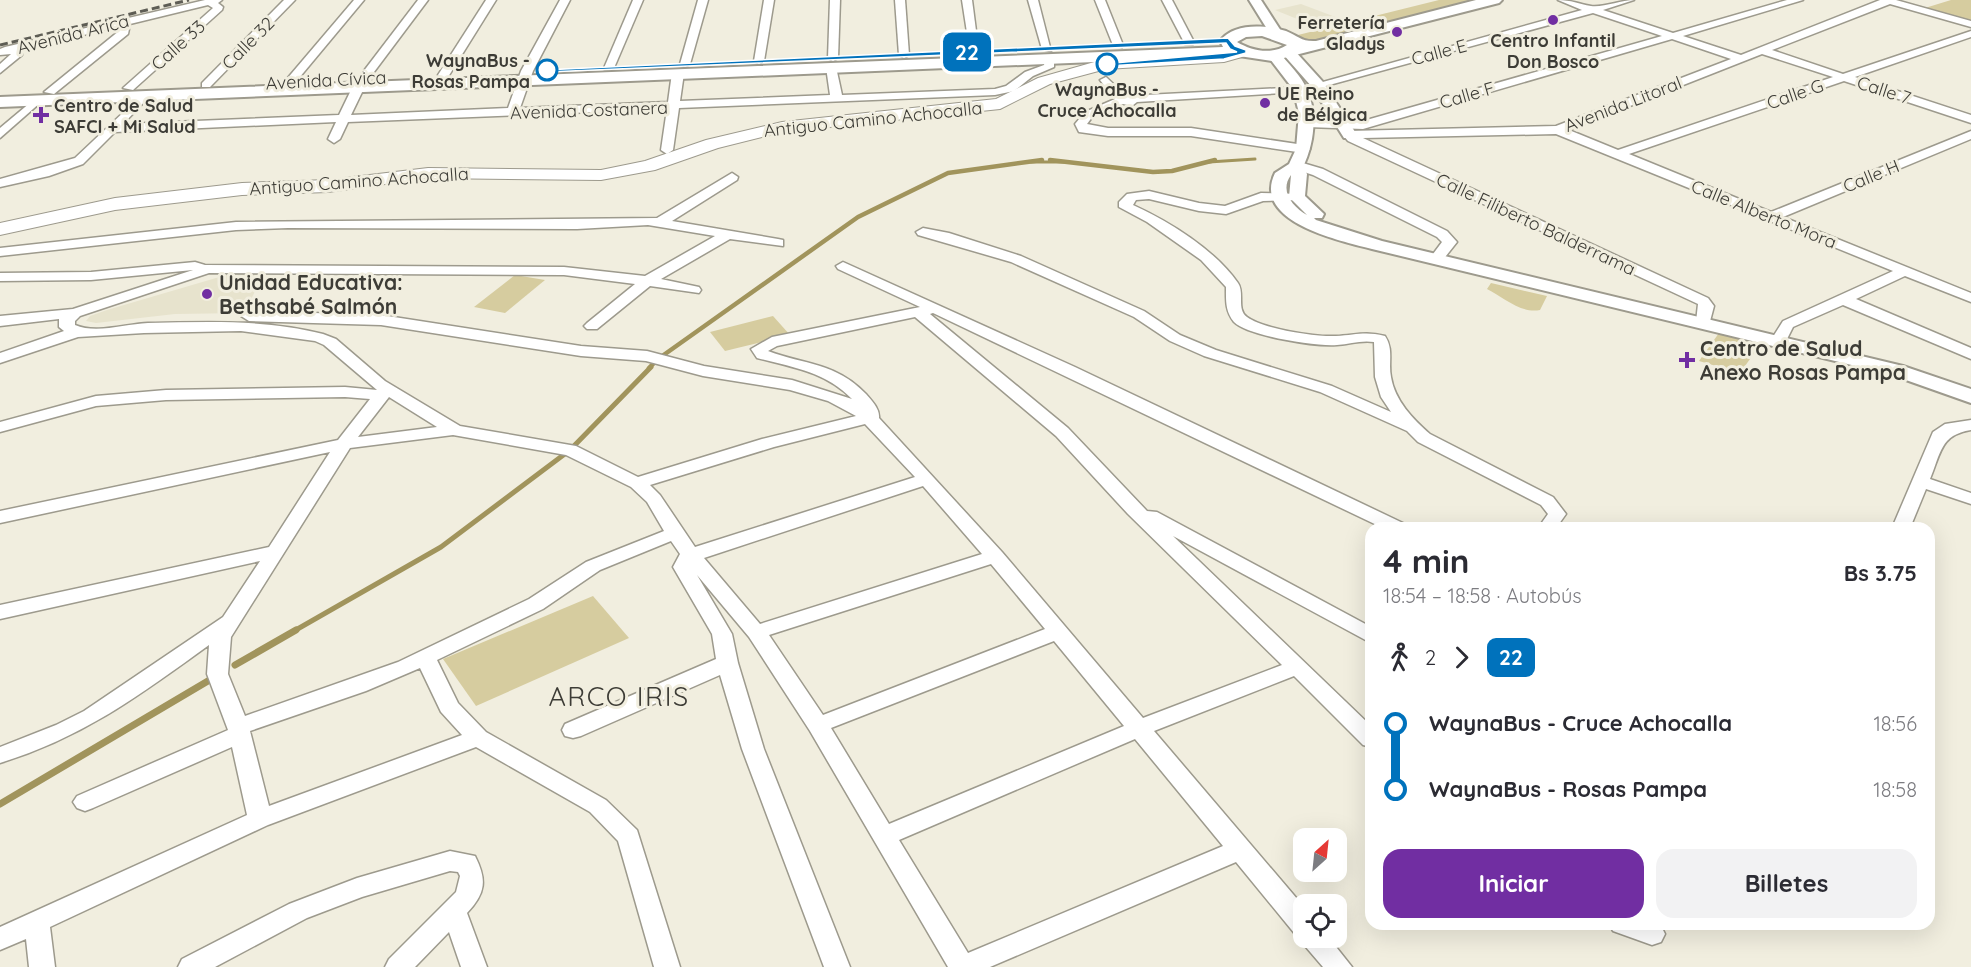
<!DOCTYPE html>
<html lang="es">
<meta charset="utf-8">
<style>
body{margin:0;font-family:Quicksand,sans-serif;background:#f2f2f3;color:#2b2b33;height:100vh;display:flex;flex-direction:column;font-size:22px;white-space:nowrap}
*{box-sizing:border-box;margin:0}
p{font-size:20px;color:#7c7c81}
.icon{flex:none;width:33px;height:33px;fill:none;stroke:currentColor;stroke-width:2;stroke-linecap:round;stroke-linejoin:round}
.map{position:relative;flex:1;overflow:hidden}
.side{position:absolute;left:1365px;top:522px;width:570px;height:408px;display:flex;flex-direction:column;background:#fff;border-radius:18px;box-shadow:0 6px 24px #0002}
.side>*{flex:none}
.badge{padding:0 12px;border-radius:9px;font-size:21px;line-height:39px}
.needle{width:39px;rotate:27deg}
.buttons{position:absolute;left:1293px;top:828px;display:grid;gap:12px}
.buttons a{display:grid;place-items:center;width:54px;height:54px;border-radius:12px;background:#fff;box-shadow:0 6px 24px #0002;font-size:30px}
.map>.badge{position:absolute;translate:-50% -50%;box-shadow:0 0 0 3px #fff}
.legs{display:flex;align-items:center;gap:9px;height:66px;padding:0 18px;font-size:20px}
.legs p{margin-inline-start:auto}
.headline{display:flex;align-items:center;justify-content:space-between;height:102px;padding:0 18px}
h1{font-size:33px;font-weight:800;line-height:45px}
.button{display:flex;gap:12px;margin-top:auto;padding:12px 18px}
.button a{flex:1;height:69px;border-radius:18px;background:#712ea2;color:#fff;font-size:24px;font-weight:800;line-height:69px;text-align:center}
.button a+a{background:#f2f2f3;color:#2b2b33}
ul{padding:0 18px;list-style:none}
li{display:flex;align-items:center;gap:21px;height:66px;font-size:22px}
li i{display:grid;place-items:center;width:9px;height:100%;margin:0 8px;background:currentColor}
li i::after{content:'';width:15px;height:15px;margin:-8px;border:4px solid;border-radius:50%;background:#fff}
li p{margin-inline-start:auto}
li:first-child i{background:linear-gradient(#0000 50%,currentColor 0)}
li:last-child i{background:linear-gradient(currentColor 50%,#0000 0)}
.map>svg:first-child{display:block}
.built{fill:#e7e3cd}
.green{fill:#d6cc9f}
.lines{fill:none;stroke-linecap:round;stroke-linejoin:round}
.stream-far3{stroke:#a1945c;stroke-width:3}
.stream-far2{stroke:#a1945c;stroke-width:4.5}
.stream-far1{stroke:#a1945c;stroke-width:5}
.stream{stroke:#a1945c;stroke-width:7}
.minor-casing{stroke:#9d9a8d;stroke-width:3}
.tertiary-casing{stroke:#9d9a8d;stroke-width:4}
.secondary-casing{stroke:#9d9a8d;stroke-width:2}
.primary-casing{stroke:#9d9a8d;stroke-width:4}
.minor{fill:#fff;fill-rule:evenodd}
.tertiary{fill:#fff;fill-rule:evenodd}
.secondary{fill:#fff;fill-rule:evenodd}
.primary{fill:#fff;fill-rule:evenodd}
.rail{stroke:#5e5d55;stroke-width:3;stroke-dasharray:8 4;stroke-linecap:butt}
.line-1{fill:#0072bc;stroke:#fff;stroke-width:1.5}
.poi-dot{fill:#712ea2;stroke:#f1eedf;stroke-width:2}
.stop-1-dot{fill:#fff;stroke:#0072bc;stroke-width:3}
.labels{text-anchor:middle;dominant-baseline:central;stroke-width:6;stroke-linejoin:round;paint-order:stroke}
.far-poi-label{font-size:18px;font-weight:bold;fill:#3d3c36;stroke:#f1eedf;text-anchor:start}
.far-street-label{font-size:18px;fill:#3d3c36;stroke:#f1eedf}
.far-stop-label{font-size:18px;font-weight:bold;fill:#3d3c36;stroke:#f1eedf;text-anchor:end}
.poi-label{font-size:21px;font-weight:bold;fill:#3d3c36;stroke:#f1eedf;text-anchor:start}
.near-neighbourhood-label{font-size:27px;letter-spacing:1.5px;fill:#3d3c36;stroke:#f1eedf}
</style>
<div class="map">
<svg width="1971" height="967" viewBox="0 0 1971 967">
<rect width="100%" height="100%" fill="#f1eedf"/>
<g class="built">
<polygon points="1301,4 1338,18 1312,25 1275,10"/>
<polygon points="265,272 244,313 175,314 96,323 86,321 90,316 107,310 233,273"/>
</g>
<g class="green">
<polygon points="1439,0 1480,0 1310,43 1297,38 1298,35"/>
<polygon points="1951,0 1971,0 1971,21 1925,8"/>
<polygon points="515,275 545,280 505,313 474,307"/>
<path d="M 1491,283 L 1547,296 L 1540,310 C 1521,314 1503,297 1487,289 Z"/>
<polygon points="773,316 790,335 725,351 710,332"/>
<polygon points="1719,333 1760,345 1740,373 1699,361"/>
<polygon points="593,596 629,638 476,706 443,659"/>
</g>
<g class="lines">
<g class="stream-far3">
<polyline points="1031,162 1064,162"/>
<polyline points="1209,162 1255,159"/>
</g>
<g class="stream-far2">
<polyline points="1050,160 1153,172 1172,171 1215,160"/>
<polyline points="649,368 658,359 858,217 948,173 1042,160"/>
</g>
<polyline class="stream-far1" points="294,631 441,547 570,450 651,367"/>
<g class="stream">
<polyline points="235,665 296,630"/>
<polyline points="0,804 213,678"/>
</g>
<defs>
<g id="minor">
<polygon points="205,0 222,0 218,3 223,7 222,10 133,90 123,88 213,8 208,5 130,24 128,34 54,94 44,92 119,31 121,26 21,50 22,55 0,73 0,64 11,54 0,55 0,49 5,47"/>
<polygon points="284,0 295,0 210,87 202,87 202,83"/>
<polygon points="354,0 364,0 294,84 286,84 286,80"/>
<polygon points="418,0 428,0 368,80 360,80 360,76"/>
<polygon points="486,0 496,0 448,77 440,77 438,75"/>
<polygon points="560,0 570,0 533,71 520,108 668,102 672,73 678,70 684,73 680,101 830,95 826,67 831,64 836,67 842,95 995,89 1006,86 1025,72 1044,65 1046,56 1054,56 1054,67 1033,76 1014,91 995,95 679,108 673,150 667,154 661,150 667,109 348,122 340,139 334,143 328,139 336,122 115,132 83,164 49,176 0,187 0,179 75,158 145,92 151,95 123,124 339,115 353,86 359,83 365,86 351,115 508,108 521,71"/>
<polygon points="633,0 643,0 614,68 605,70 604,68"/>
<polygon points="698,0 708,0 690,64 685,67 680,64"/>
<polygon points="764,0 774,0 764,61 759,64 754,61"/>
<polygon points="830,0 840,0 838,58 833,61 828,58"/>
<polygon points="895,0 905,0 909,55 904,58 899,55"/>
<polygon points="962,0 972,0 979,54 970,52"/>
<polygon points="1028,0 1038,0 1051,51 1042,49"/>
<polygon points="1095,0 1105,0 1123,45 1122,47 1113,45"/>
<polygon points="1162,0 1172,0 1194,42 1193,44 1185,44"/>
<path d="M 1558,0 C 1571,0 1579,4 1591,6 C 1602,8 1621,0 1634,0 L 1603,10 L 1673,33 L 1787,0 L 1803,0 L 1683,36 L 1741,55 L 1880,0 L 1896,0 L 1971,21 L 1971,27 L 1890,4 L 1772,50 L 1843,74 L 1971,31 L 1971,37 L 1855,77 L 1971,115 L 1971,123 L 1844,81 L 1629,154 L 1771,212 L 1971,131 L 1971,139 L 1783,217 L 1971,293 L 1971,302 L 1905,276 L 1856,299 L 1971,348 L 1971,359 L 1843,305 L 1793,327 L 1785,343 L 1773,343 L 1771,340 L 1783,321 L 1893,271 L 1556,134 L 1363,138 L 1708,298 L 1714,306 L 1709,325 L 1704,327 L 1696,322 L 1698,304 L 1348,141 L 1343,135 L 1349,131 L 1556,126 L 1731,59 L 1672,39 L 1363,129 L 1307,127 L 1301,123 L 1307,119 L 1363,121 L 1662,36 L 1593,13 L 1322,87 L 1312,85 L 1582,10 ZM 1762,54 L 1833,77 L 1618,150 L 1569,130 Z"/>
<polygon points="1106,77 1126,96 1304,87 1306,89 1300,92 1137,102 1132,106 1123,104 1093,116 1087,124 1108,128 1191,128 1304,145 1310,149 1304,153 1191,136 1108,136 1079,132 1075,124 1085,112 1115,99 1100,80"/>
<polygon points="37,97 43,100 41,102 0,138 0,128"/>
<polygon points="1296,161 1323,169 1447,231 1457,242 1442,261 1432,261 1430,258 1442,242 1437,237 1313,175 1292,168 1290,165"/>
<path d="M 732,173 L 738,177 L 737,180 L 672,221 L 778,239 L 783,240 L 783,246 L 730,239 L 661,279 L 699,287 L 701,290 L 699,293 L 650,286 L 597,329 L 587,329 L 584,326 L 587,323 L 635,284 L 564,275 L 209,273 L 80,316 L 75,321 L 75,325 C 96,334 125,324 148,323 C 207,322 266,319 323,334 L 336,339 L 385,381 L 460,426 L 576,446 L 638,477 L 762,439 L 856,416 L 828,401 L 790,390 L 703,376 L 646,361 L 581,356 L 381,325 L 249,321 L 241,316 L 249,311 L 381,315 L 581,346 L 647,351 L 704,366 L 792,380 L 852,399 C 826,372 792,367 757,358 L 751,349 L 772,337 L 920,307 L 838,269 L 836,266 L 843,262 L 1075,367 L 1405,524 L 1407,528 L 1383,528 L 933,313 L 930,314 L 1068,428 L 1147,511 L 1157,512 L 1371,627 L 1371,643 L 1173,536 L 1371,726 L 1371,747 L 1363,745 L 1294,676 L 1154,731 L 1304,907 L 1304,938 L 1329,938 L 1352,967 L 1323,967 L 1305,946 L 1302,936 L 1295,934 L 1236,862 L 990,967 L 948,967 L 810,731 L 749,637 L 697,575 L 732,634 L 738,663 L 764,749 L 850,967 L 824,967 L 742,749 L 720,675 L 581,736 L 573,738 L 565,736 L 562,730 L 565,724 L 716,659 L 712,634 L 673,567 L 680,554 L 671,541 L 600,570 L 543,609 L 437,660 L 458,703 L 486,732 L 606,800 L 637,830 L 680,967 L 654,967 L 618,841 L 590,812 L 476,747 L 268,825 L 50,927 L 55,967 L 29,967 L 26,939 L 0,950 L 0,927 L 247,815 L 232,747 L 93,808 L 85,811 L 77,808 L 73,802 L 77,796 L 228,730 L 207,674 L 209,645 C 140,695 82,738 0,763 L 0,747 L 56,725 L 84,711 L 223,617 L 260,561 L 0,619 L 0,605 L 269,547 L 330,452 L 0,523 L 0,511 L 338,440 L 370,399 L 345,397 L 166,400 L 96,406 L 0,432 L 0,422 L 96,396 L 166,390 L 345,387 L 377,390 L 324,345 L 315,341 L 241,331 L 144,333 L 78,337 L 0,363 L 0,353 L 64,331 L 59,327 L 59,319 L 0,326 L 0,316 L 73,309 L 193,270 L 91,280 L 0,281 L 0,273 L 91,272 L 195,262 L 205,265 L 564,267 L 645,276 L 715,236 L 648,225 L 577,229 L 288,228 L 236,230 L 0,256 L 0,248 L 236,222 L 657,218 ZM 915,317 L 1056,436 L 1128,514 L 1282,665 L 1143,718 L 1002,552 L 879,418 C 880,409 872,401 866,394 C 835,362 805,365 768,351 L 777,346 ZM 389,397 L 437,427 L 358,437 ZM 865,424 L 915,477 L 695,547 L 660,495 L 650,485 L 774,447 ZM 453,435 L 566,455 L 631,487 L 647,502 L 664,531 L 586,562 L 529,599 L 398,662 L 245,716 L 228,674 L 231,637 L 350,448 ZM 923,486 L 982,554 L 760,624 L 704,558 ZM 991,564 L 1045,629 L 823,715 L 769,635 ZM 1054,641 L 1124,726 L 889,824 L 831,728 ZM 420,668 L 441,712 L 462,735 L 269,806 L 250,731 L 366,691 ZM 1135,739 L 1223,846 L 968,953 L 899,840 Z"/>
<path d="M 1149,191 L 1199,203 L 1225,206 L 1261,193 L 1302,194 L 1302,200 L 1263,201 L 1226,214 L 1199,211 L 1149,199 L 1136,200 L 1133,205 C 1170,222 1214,249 1238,283 C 1245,293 1236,309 1247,317 C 1263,329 1316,337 1336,336 C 1356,335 1365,331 1385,336 C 1394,349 1388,363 1391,377 C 1395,401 1413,419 1430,434 L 1553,497 L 1566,514 L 1556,528 L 1538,528 L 1548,514 L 1541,505 L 1418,442 L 1407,431 L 1320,392 L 1204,356 L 1170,341 L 1134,317 L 1011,262 L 918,235 L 916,232 L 923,228 L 949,233 L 1021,256 L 1144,311 L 1180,335 L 1216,350 L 1332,386 L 1391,412 L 1381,397 L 1375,377 L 1374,342 C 1361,340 1350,344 1337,345 C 1317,347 1248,336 1234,322 C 1225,311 1226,300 1226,287 L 1201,260 L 1147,222 L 1119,207 L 1119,202 L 1127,194 Z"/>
<path d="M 1971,420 L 1971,430 C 1940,435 1941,453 1930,479 L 1971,493 L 1971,504 L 1926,489 L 1910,528 L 1892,528 L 1933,432 L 1945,424 Z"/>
<path d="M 450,851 L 475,856 C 487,880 486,893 467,913 L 487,967 L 461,967 L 449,932 L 415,967 L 385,967 L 389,959 L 456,892 L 460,876 L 458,872 L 450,871 L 362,897 L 307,918 L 215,967 L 178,967 L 182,959 L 289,904 L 357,878 Z"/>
<polygon points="1609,924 1654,924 1661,926 1665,934 1661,942 1652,945 1613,931"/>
</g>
<g id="tertiary">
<polygon points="1249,0 1261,0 1283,34 1282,37 1272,37"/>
<polygon points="1289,49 1294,50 1323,82 1357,135 1354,138 1344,138 1312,87 1282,53"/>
<path d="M 1274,51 L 1279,52 C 1288,64 1302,76 1307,90 C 1318,114 1314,144 1303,167 L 1307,174 L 1305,196 L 1324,214 L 1322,218 L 1314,218 L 1316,220 L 1382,241 L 1903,366 L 1971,389 L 1971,403 L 1889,374 L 1372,249 C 1341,241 1251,222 1275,173 L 1289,164 L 1296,149 L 1299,113 L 1293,89 L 1267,55 ZM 1291,175 L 1289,197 L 1307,215 C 1293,207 1279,191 1291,175 Z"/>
</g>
<polygon id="secondary" points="1244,47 1252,52 1249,55 1224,62 1106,69 1050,84 1000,109 782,132 718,148 655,170 601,180 428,178 328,192 242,195 115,210 0,235 0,223 115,198 242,183 328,180 428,168 601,170 645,161 706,140 782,122 996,99 1038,78 1105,59 1224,52"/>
<path id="primary" d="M 1476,0 L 1502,0 L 1499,3 L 1272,61 L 1239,56 L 0,107 L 0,97 L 1223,47 L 1220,41 C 1234,22 1266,25 1286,31 C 1298,36 1302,42 1316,41 ZM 1262,36 L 1287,45 C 1272,55 1252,51 1237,42 L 1246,37 Z"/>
</defs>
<use href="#minor" class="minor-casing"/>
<use href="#tertiary" class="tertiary-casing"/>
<use href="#secondary" class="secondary-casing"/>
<use href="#primary" class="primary-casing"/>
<use href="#minor" class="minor"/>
<use href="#tertiary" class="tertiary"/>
<use href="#secondary" class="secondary"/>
<use href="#primary" class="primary"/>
<polyline class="rail" points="0,45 189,0"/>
</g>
<polygon class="line-1" points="1228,38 1235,46 1246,50 1246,53 1224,59 1107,66 1103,64 1237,52 1230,49 1226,43 547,72 544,70"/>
<g class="poi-dot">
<circle cx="1553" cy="20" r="6"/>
<circle cx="1397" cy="32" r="6"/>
<circle cx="1265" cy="103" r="6"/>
<path d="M38 106h6v6h6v6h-6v6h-6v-6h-6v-6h6z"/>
<circle cx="207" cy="294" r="6"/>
<path d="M1684 351h6v6h6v6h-6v6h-6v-6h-6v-6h6z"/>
</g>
<g class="stop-1-dot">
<circle cx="1107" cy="64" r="10"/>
<circle cx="547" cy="70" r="10"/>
</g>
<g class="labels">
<g class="far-poi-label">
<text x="1385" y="22" text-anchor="end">Ferretería<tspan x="1385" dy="21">Gladys</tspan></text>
<text x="1553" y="40" text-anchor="middle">Centro Infantil<tspan x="1553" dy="21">Don Bosco</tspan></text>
<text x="1277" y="93">UE Reino<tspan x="1277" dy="21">de Bélgica</tspan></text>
<text x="54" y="105">Centro de Salud<tspan x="54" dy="21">SAFCI + Mi Salud</tspan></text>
</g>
<g class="far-street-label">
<text transform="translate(73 34) rotate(-14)">Avenida Arica</text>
<text transform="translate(248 43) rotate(-45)">Calle 32</text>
<text transform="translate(178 45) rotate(-42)">Calle 33</text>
<text transform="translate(1439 52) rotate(-15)">Calle E</text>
<text transform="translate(326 80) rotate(-3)">Avenida Cívica</text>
<text transform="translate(1884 90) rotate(18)">Calle 7</text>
<text transform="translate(1795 94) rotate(-19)">Calle G</text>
<text transform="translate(1467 95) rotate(-16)">Calle F</text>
<text transform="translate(1623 104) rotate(-21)">Avenida Litoral</text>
<text transform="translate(589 110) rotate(-2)">Avenida Costanera</text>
<text transform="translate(873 119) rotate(-6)">Antiguo Camino Achocalla</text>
<text transform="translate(1871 176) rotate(-22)">Calle H</text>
<text transform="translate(359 181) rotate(-4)">Antiguo Camino Achocalla</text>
<text transform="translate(1764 214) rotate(22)">Calle Alberto Mora</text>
<text transform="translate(1536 224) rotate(25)">Calle Filiberto Balderrama</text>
</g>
<g class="far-stop-label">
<text x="530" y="60">WaynaBus -<tspan x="530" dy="21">Rosas Pampa</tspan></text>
<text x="1107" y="89" text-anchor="middle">WaynaBus -<tspan x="1107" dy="21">Cruce Achocalla</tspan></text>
</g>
<g class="poi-label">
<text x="219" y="282">Unidad Educativa:<tspan x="219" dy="24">Bethsabé Salmón</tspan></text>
<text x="1700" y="348">Centro de Salud<tspan x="1700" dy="24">Anexo Rosas Pampa</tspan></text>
</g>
<g class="near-neighbourhood-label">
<text x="619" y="696">ARCO IRIS</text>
</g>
</g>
</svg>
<div class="buttons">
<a><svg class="needle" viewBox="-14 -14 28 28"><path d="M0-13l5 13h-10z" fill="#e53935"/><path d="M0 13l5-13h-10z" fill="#7c7c81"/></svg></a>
<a><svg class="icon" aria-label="locate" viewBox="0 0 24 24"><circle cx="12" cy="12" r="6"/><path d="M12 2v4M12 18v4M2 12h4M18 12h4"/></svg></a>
</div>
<b class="badge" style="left:967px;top:52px;background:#0072bc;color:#fff">22</b>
<section class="side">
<div class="headline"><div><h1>4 min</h1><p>18:54 – 18:58 · Autobús</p></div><b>Bs 3.75</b></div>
<div class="legs"><svg class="icon" aria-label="walk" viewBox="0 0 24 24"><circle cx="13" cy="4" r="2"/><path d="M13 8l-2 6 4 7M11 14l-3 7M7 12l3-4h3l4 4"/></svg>2<svg class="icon" aria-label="forward" viewBox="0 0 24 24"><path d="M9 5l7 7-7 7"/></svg><b class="badge" style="background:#0072bc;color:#fff">22</b></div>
<ul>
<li><i style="color:#0072bc"></i><b>WaynaBus - Cruce Achocalla</b><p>18:56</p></li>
<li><i style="color:#0072bc"></i><b>WaynaBus - Rosas Pampa</b><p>18:58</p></li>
</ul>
<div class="button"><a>Iniciar</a><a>Billetes</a></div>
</section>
</div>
